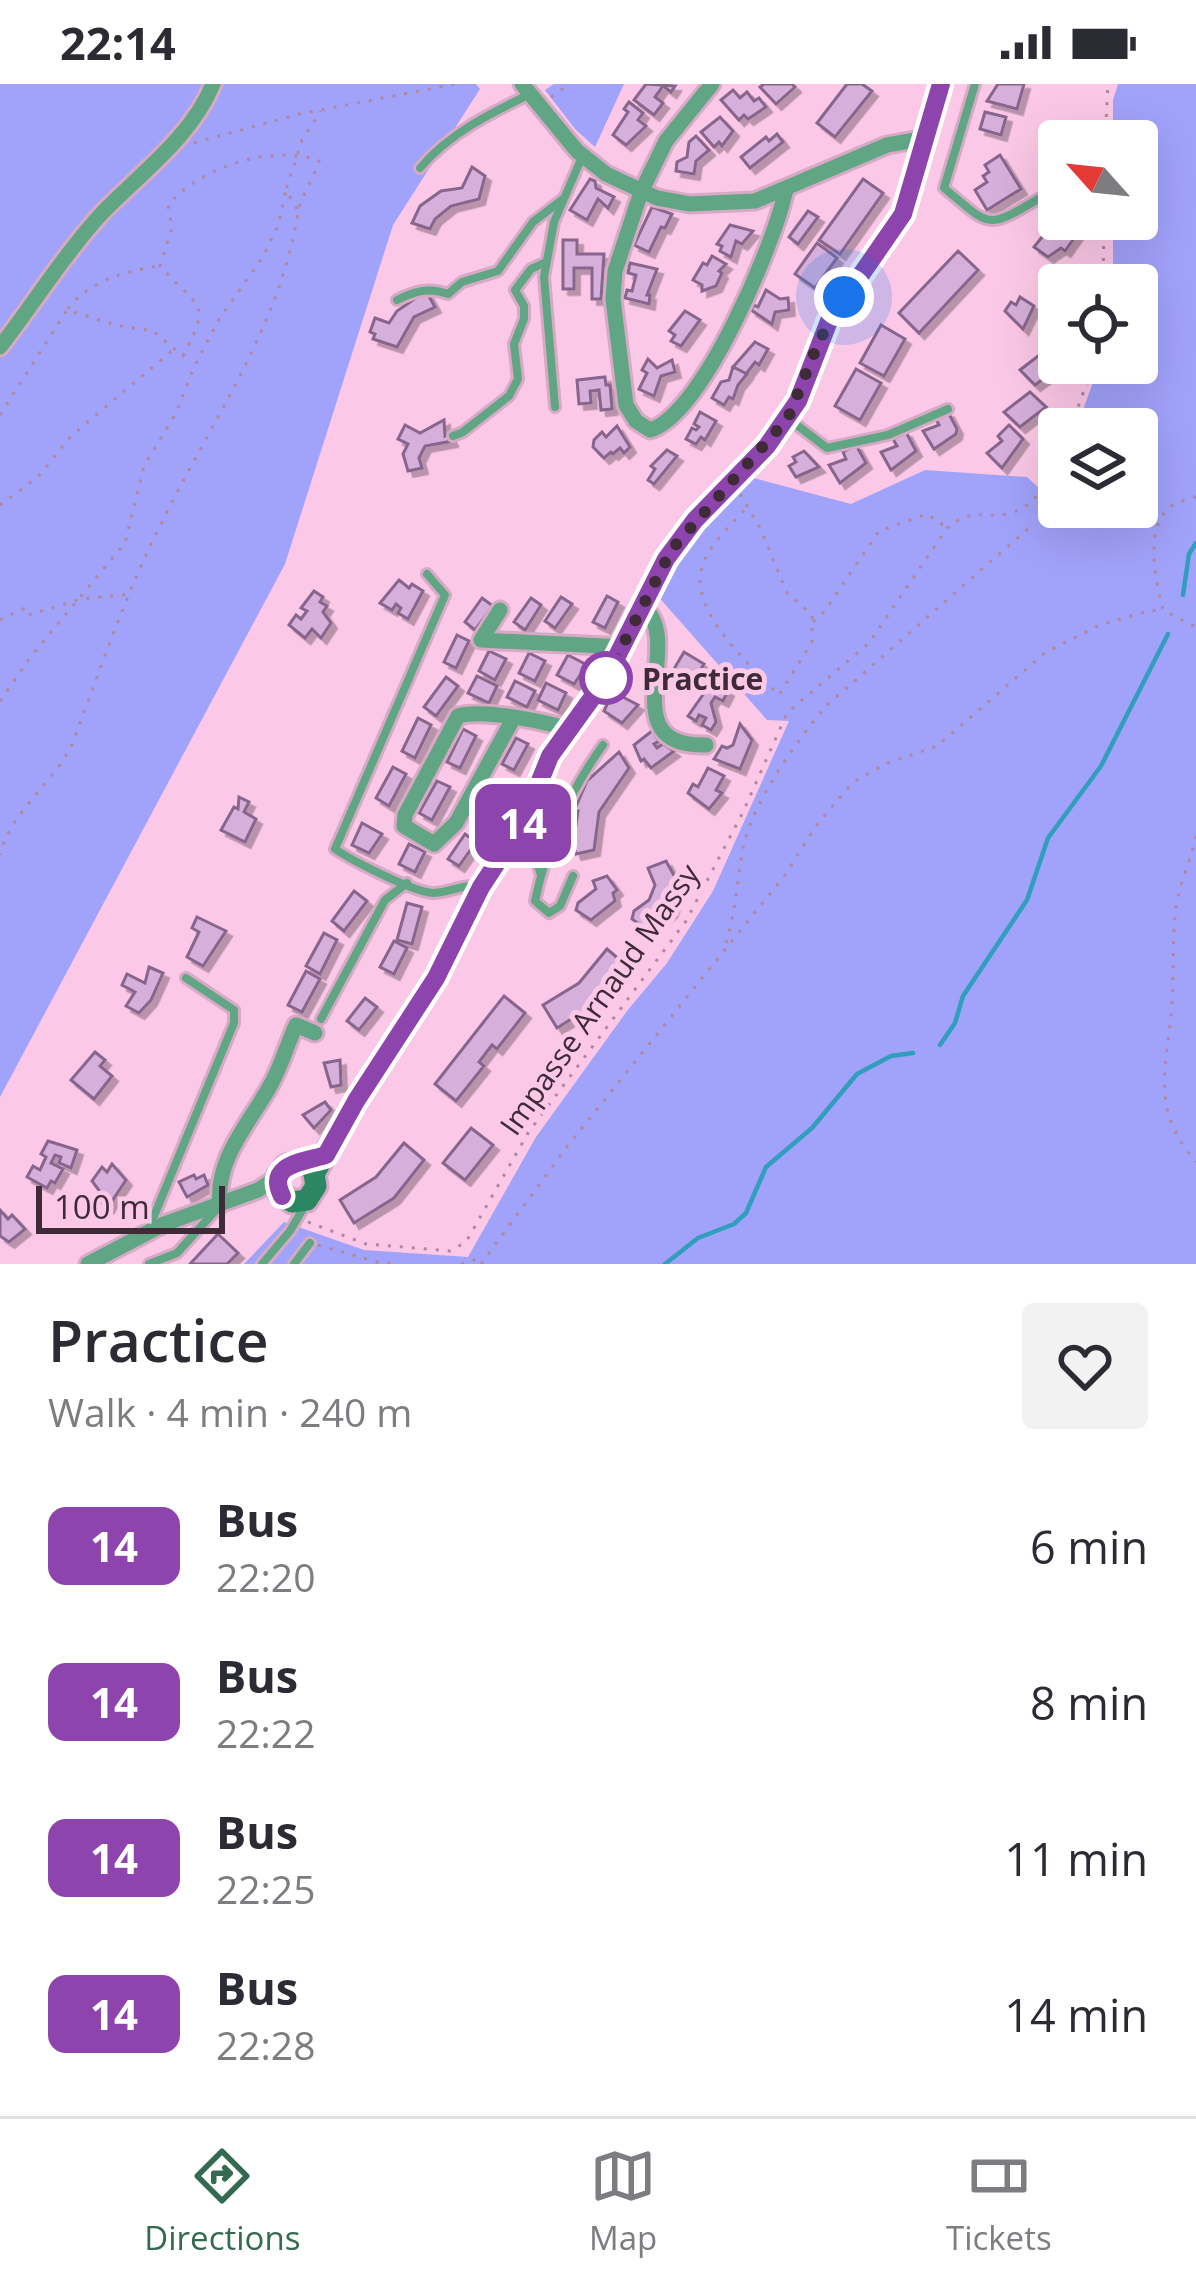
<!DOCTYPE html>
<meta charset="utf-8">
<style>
body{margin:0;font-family:"Open Sans",sans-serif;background:#f2f2f3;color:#2b2b33;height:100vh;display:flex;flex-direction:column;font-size:45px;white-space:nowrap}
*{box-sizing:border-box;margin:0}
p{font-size:39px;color:#7c7c81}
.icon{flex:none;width:66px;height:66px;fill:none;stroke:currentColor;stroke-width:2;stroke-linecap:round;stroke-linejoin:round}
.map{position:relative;height:1180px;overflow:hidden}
.sheet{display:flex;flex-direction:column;background:#fff;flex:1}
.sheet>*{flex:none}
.badge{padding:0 24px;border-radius:18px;font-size:42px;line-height:78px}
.needle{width:78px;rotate:297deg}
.buttons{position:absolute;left:1038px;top:36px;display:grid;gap:24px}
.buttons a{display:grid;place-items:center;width:120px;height:120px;border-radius:12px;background:#fff;box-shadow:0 12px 48px #0002;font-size:60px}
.scale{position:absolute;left:36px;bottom:30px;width:189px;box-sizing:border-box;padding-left:12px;border:6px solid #3f2b37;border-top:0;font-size:33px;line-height:42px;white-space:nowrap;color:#3f2b37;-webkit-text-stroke:9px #fcc8e7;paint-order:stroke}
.you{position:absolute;width:60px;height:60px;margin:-30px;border:9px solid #fff;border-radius:50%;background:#1a73e8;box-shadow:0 0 0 18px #1a73e833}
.map>.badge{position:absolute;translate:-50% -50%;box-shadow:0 0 0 6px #fff}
.round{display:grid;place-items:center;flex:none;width:126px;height:126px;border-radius:12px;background:#f2f2f3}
.head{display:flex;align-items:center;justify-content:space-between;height:204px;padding:0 48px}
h1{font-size:57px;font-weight:600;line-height:90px}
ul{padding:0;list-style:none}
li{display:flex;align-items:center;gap:36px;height:156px;padding:0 48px}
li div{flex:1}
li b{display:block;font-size:45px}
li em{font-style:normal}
li .badge{min-width:132px;font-weight:700;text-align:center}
.status{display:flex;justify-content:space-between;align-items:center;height:84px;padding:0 60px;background:#fff;direction:ltr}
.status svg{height:33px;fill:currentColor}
.tabs{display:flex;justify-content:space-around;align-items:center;height:168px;border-top:3px solid #e1e1e2;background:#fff;font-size:33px;color:#7c7c81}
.tabs a{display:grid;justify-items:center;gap:6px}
.tabs .active{color:#336a51}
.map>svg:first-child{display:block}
.green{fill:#a1a2fa}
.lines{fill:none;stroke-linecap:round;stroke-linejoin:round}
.stream{stroke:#319ebe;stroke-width:4.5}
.building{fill:#d6b0da;stroke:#88658c;stroke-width:3;filter:url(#shadow)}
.lane-casing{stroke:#d6a9c4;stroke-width:14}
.street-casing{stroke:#d6a9c4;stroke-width:21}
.secondary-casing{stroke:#d6a9c4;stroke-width:27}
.path{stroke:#af889f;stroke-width:3;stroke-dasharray:3 9;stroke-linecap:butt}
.lane{stroke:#60a685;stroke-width:8}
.street{stroke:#60a685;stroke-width:15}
.secondary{stroke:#2a8761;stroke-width:21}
.line-casing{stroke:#fff;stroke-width:27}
.line{stroke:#8e44ad;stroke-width:18}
.walk{stroke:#3f2b37;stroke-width:12;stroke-dasharray:0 21.6}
.stop-dot{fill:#fff;stroke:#8e44ad;stroke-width:6}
.labels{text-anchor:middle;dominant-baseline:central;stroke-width:10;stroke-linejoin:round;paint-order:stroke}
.stop-label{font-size:30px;font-weight:bold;fill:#3f2b37;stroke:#fcc8e7;text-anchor:start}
.street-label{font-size:30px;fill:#3f2b37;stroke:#fcc8e7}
</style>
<div class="status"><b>22:14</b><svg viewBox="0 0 49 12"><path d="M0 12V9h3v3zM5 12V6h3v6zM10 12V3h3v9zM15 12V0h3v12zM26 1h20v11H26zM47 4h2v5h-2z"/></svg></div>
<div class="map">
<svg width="1196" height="1180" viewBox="0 0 1196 1180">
<defs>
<filter id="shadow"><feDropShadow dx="5.5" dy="5.5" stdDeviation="0" flood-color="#0004"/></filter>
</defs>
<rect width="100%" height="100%" fill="#fcc8e7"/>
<g class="green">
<polygon points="0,0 476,0 480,5 393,141 285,480 0,1013"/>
<polygon points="554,0 624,0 595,63 575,45 545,6"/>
<polygon points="1118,0 1196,0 1196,1180 244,1180 284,1138 364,1166 468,1173 536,1053 627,927 667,879 713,807 789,637 767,636 656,510 674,475 754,394 851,420 925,386 1027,393 1050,414 1059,390 1059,423 1137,423 1137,345 1076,345 1100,279 1137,279 1137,201 1113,201 1113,135 1137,135 1137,57 1113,57 1113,16"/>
</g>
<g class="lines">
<g class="stream">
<polyline points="1183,511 1189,470 1196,459"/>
<polyline points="940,961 955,939 963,912 1027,816 1048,754 1101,682 1168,550"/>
<polyline points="665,1180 698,1154 734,1140 746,1129 766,1083 812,1044 857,990 891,972 913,969"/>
</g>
</g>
<g class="building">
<polygon points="646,0 675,2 671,8 663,2 655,13 663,19 654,31 634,16"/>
<polygon points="764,0 792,0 795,3 776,20 760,3"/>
<polygon points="847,0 862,0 872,7 835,53 817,39"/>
<polygon points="998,0 1024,0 1017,25 987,17"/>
<polygon points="733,6 740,14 747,8 754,17 759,14 766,23 748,35 744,31 739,36 721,16"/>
<polygon points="629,18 643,29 638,36 646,42 626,61 613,51 628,28 624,25"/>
<polygon points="985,28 1006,33 1001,51 980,45"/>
<polygon points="720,33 733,47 722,62 719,58 714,63 701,48"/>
<polygon points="777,50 783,58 750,84 741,73 766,53 769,57"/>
<polygon points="696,52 709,66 696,77 694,90 676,87 677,78 687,73 689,58"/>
<polygon points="1000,71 1021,105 987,126 975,106 987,98 983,92 989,88 985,81"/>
<polygon points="472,83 485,92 479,115 451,122 435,135 430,145 412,139 420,122 441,107 462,104"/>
<polygon points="590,95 595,97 596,104 614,113 608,124 598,115 587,136 570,126"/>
<polygon points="863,95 883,109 840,170 819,156"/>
<polygon points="652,123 672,130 665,144 661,143 649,168 634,161"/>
<polygon points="808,127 818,133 798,160 789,153"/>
<polygon points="1059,132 1059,135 1083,135 1077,144 1080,146 1065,167 1061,164 1048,173 1034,163"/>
<polygon points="730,141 753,147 742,160 736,157 731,173 720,167 722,162 717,160"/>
<polygon points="563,156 577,156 577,170 604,170 601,215 592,215 592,184 574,184 574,205 563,205"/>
<polygon points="817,159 837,174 815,204 795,190"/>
<polygon points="958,167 978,186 919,249 899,229"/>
<polygon points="712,172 726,180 719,187 722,189 716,202 702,207 702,201 693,196 703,179 707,181"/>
<polygon points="630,179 657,185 647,211 650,211 649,220 625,214 627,206 632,207 636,191 628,189"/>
<polygon points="766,206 780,215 788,214 789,226 775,228 772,240 751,226 754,221 758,223"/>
<polygon points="426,207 435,223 414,233 397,263 373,255 375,250 370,248 375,234 389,239 397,227"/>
<polygon points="1020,213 1034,222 1023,245 1005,227 1011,218 1016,221"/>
<polygon points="685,227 700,236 681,262 671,257 675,251 669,247"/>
<polygon points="881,241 905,255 884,292 860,279"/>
<polygon points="755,258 768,265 759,281 755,278 746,290 733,283"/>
<polygon points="1046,266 1062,281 1035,301 1020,286"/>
<polygon points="648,275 657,284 672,276 675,288 661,292 654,312 639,305 647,289 642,286"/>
<polygon points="733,283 747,290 738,301 733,315 729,313 724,321 712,314 721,298 729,296"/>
<polygon points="856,285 881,299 860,336 835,322"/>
<polygon points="605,293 606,301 610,301 612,325 601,326 599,306 590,307 591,319 579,320 577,296"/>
<polygon points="1030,308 1046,323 1020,343 1004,328"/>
<polygon points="700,328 716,337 705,356 701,353 696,360 686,355 692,344 696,346 699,343 694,340"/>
<polygon points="948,328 957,345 956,350 934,365 923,347 939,341 936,335"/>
<polygon points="444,336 445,352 449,350 452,357 425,362 419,374 422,384 408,387 403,370 408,360 398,355 405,341 420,349"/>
<polygon points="1009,341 1023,355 1002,384 987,369 1002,357 998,352"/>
<polygon points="617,342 630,363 624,369 620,364 613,370 611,368 604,374 593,363 594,356 602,348 606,353"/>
<polygon points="906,348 916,367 891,386 881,368 897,362 893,355"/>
<polygon points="856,361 866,379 840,399 829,381 846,375 843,368"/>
<polygon points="667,366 677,372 654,400 648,396 655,385 651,382"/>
<polygon points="804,367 819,383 796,393 789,382 796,378 793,373"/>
<polygon points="399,496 409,504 412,500 423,507 408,535 398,529 401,524 396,520 392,526 380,519"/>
<polygon points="314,507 323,513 320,518 327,522 323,528 331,539 321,554 312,545 305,554 289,541 296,531 301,535 307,527 301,524"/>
<polygon points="607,512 618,518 605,544 593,538"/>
<polygon points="561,513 572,520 555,544 545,537"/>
<polygon points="482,514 493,522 475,546 465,538"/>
<polygon points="531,514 541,521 525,546 514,538"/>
<polygon points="457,551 469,557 456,584 444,578"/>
<polygon points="489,567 506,575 495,596 479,587"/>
<polygon points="684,568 704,580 691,602 671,590"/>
<polygon points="529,569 545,577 535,597 519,589"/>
<polygon points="568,571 587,581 574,600 557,591"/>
<polygon points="477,592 497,602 489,619 468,609"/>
<polygon points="446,593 458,602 436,632 424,623"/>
<polygon points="515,597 535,607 527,623 507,613"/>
<polygon points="712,598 728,607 723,617 715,613 711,619 716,638 711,646 702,641 706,634 699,631 696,637 688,632"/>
<polygon points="546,599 566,609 558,626 538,616"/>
<polygon points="613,608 638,621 622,639 604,627"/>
<polygon points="418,634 431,641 415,674 402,667"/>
<polygon points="740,640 752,656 740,685 714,675 722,662 727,664 733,661"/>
<polygon points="463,645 476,652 460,684 447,678"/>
<polygon points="652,647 659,657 654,660 657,664 663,660 674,667 651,684 644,675 641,677 634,661"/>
<polygon points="516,654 528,660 514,686 502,680"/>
<polygon points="619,668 629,684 599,728 594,766 576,770 573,760 578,727 574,727 587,697"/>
<polygon points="393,683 406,690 389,722 376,714"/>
<polygon points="708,684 724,692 716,706 722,709 709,725 688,709 693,700 698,703"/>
<polygon points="437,697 450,703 432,736 419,729"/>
<polygon points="492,699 504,705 490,731 478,725"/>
<polygon points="239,713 249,718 244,728 256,735 245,758 221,746 234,723 238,725"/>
<polygon points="362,739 382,750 369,769 352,761"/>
<polygon points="465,750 476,758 459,782 448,775"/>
<polygon points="409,760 425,768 415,788 399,780"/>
<polygon points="666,777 681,804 671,828 647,846 632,835 634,827 649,816 655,801 648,784"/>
<polygon points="607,792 617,806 613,809 615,817 591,836 576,826 578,819 596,805 593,797"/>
<polygon points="354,807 367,817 344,847 332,837"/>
<polygon points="407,819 422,823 412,860 397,856"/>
<polygon points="197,833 226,847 203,882 187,873 199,848 192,844"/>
<polygon points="324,849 337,856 320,890 306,882"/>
<polygon points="394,857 407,864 394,890 380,883"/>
<polygon points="607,865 627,882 597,919 557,944 543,921 579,899"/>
<polygon points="149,883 163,889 151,916 139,929 126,922 135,908 122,901 127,890 145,899"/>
<polygon points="306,887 320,895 302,928 288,921"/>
<polygon points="504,912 525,929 497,965 492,961 479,978 484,982 456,1017 435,1000"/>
<polygon points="365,914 377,923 359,946 347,937"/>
<polygon points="95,968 105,976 100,982 112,992 94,1015 71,996"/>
<polygon points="340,976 341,1001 331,1003 324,979"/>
<polygon points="325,1018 331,1026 314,1044 303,1031"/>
<polygon points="471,1044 493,1061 465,1096 443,1079"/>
<polygon points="48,1057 77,1066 71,1084 59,1079 61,1073 55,1071 51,1079 63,1085 55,1099 51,1097 47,1104 27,1093 33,1082 40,1086 46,1073 41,1070"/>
<polygon points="404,1059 424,1076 394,1114 354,1139 340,1116 376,1093"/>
<polygon points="112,1080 126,1096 108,1123 97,1115 101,1109 92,1097 102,1083 107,1088"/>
<polygon points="194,1091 196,1095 204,1091 208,1101 187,1113 179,1098"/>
<polygon points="0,1126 8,1135 12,1131 25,1145 9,1158 0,1152"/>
<polygon points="218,1150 238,1169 227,1180 190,1180"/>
</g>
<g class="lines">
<defs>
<g id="lane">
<path d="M 975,0 L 944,104 C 990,142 985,147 1038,115"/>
<path d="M 420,84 C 450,49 489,30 530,10"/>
<path d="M 397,216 C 415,207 429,203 448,210 L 462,198 L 498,187 L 533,138 L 563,115"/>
<polyline points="555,323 544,193 554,138 582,73"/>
<polyline points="789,335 827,364 888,351 948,325"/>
<polyline points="453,352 463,348 509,312 518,295 514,260 524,235 524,222 515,206 531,185 546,178"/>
<path d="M 427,490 L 445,511 L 335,765 C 353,777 413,808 433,809 C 450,809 463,799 480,803"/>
<polyline points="528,749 540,788"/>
<path d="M 573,792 L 560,822 L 549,829 L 535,817 C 547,760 569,708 603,661"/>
<polyline points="321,935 385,816 407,799"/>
<polyline points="149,1144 234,939 234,926 186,894"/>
<polyline points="149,1180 177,1169 216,1126"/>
<polyline points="262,1180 290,1147 307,1118"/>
<polyline points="294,1180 310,1159"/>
</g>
<g id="street">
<polyline points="522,0 577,67 606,90 657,114 690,120 755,117 887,61 927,54"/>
<path d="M 712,0 L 666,57 L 641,108 L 615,187 L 613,215 L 626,321 L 636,337 L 650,346 C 703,330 775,159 786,105"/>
<path d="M 0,263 C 34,219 65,169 103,128 C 141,89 192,52 213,0"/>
<path d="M 642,522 C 688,555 609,664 706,661"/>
<polyline points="500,526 481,556 624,563"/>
<path d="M 513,635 L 456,739 L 434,760 L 404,742 L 405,731 L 458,632 C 484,625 542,637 569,645"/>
<path d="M 220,1121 C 215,1075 249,1040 270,1002 C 281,983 287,961 296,941 L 315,949"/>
<polyline points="88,1180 164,1140 258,1106 278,1093"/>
</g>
<g id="secondary">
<polyline points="314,1090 356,1017 436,894 481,803 522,739 550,672 605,596 666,475 695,436 767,362 798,317 829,237 903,130 941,0"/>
<polyline points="314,1090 316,1102 307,1116 292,1118 279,1108 278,1093 286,1082 326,1071"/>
</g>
</defs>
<use href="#lane" class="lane-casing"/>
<use href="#street" class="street-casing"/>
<use href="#secondary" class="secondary-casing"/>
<g class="path">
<polyline points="551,13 569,0"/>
<polyline points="1105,57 1108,0"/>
<polyline points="194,59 299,30 456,0"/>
<polyline points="297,125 286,106 302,56 321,27"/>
<polyline points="1103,201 1104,135"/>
<path d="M 68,225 C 88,197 126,187 159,182"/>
<path d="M 0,331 L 67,226 L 115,241 L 153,247 L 183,272 C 213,215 198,225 160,182 L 172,144 L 168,121 C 200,84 271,59 319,77 C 314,95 301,111 298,129 C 280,242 211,338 161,440 C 125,511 99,589 71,663 C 51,701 10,729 0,771"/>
<polyline points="1070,345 1094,279"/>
<path d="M 740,410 L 760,444 L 787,509 L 812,531 L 812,558 L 779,611 C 751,582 689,528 702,484 C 708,461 732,440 748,422"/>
<path d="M 1196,413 C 1187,415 1176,418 1169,424 C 1144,446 1156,498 1163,526 L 1196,543"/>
<polyline points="0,421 38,393 71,352 174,265"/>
<polyline points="0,536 25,524 28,531 81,515 123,511 131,507"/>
<polyline points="813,538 824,528 879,447 927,430 946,443"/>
<polyline points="0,617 32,571 125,459 144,382 176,329 194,283 219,235 263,173 278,142 286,106"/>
<path d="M 1196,752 C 1191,776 1179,800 1176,824 C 1172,855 1174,887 1172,918 C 1168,983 1148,1022 1196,1078"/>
<path d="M 726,859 C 736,828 737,796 743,764 C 753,717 795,660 825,623 L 1030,443"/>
<path d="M 308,1138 L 366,1160 L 450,1167 L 466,1158 L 528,1049 L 686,837 L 743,728 L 787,629 L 869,559 L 947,444 C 974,422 983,436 1011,429 C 1038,421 1049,395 1059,371"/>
<polyline points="318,1161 377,1178 399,1180"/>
<polyline points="461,1180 483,1173"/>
<polyline points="481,1180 569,1060 785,791 816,742 852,699 885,680 937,662 1046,568 1100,541 1148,527 1163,526"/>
</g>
<use href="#lane" class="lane"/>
<use href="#street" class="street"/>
<use href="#secondary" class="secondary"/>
</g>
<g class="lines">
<defs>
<path id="line" d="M 282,1112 C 266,1080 303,1078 326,1071 L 356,1017 L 436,894 L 481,803 L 523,739 L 550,672 L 605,596 L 666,475 L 695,436 L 767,362 L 798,317 L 829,237 L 903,130 L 941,0"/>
</defs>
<use href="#line" class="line-casing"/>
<use href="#line" class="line"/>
<polyline class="walk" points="606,594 672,465 788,334 819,257 844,213"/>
</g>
<circle class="stop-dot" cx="606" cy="594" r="24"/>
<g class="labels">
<g class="stop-label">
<text x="642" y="594">Practice</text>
</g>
<g class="street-label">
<text transform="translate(599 915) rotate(-55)">Impasse Arnaud Massy</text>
</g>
</g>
</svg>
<div class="buttons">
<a><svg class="needle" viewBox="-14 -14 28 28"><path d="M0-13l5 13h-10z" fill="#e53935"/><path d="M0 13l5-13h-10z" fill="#7c7c81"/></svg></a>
<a><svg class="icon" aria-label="locate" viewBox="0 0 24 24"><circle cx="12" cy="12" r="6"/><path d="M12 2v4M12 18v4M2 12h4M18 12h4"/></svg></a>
<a><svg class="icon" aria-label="layers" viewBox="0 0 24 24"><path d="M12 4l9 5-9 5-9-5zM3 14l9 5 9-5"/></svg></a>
</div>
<div class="scale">100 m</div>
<div class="you" style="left:844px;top:213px"></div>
<b class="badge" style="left:523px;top:739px;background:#8e44ad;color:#fff">14</b>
</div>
<section class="sheet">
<div class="head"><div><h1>Practice</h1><p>Walk · 4 min · 240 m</p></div><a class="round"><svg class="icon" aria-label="heart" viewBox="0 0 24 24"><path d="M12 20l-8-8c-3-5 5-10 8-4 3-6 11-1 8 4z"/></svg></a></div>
<ul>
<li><span class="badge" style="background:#8e44ad;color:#fff">14</span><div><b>Bus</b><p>22:20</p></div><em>6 min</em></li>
<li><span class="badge" style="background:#8e44ad;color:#fff">14</span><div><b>Bus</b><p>22:22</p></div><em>8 min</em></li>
<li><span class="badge" style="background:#8e44ad;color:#fff">14</span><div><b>Bus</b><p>22:25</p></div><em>11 min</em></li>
<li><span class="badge" style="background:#8e44ad;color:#fff">14</span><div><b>Bus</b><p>22:28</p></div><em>14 min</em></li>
</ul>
</section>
<nav class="tabs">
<a class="active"><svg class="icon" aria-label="directions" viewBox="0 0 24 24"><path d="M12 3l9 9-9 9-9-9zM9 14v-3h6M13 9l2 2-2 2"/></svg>Directions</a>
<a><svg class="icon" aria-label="map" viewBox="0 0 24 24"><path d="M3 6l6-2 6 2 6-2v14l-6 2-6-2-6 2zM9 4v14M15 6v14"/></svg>Map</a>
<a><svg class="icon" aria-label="tickets" viewBox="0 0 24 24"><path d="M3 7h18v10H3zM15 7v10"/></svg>Tickets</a>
</nav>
